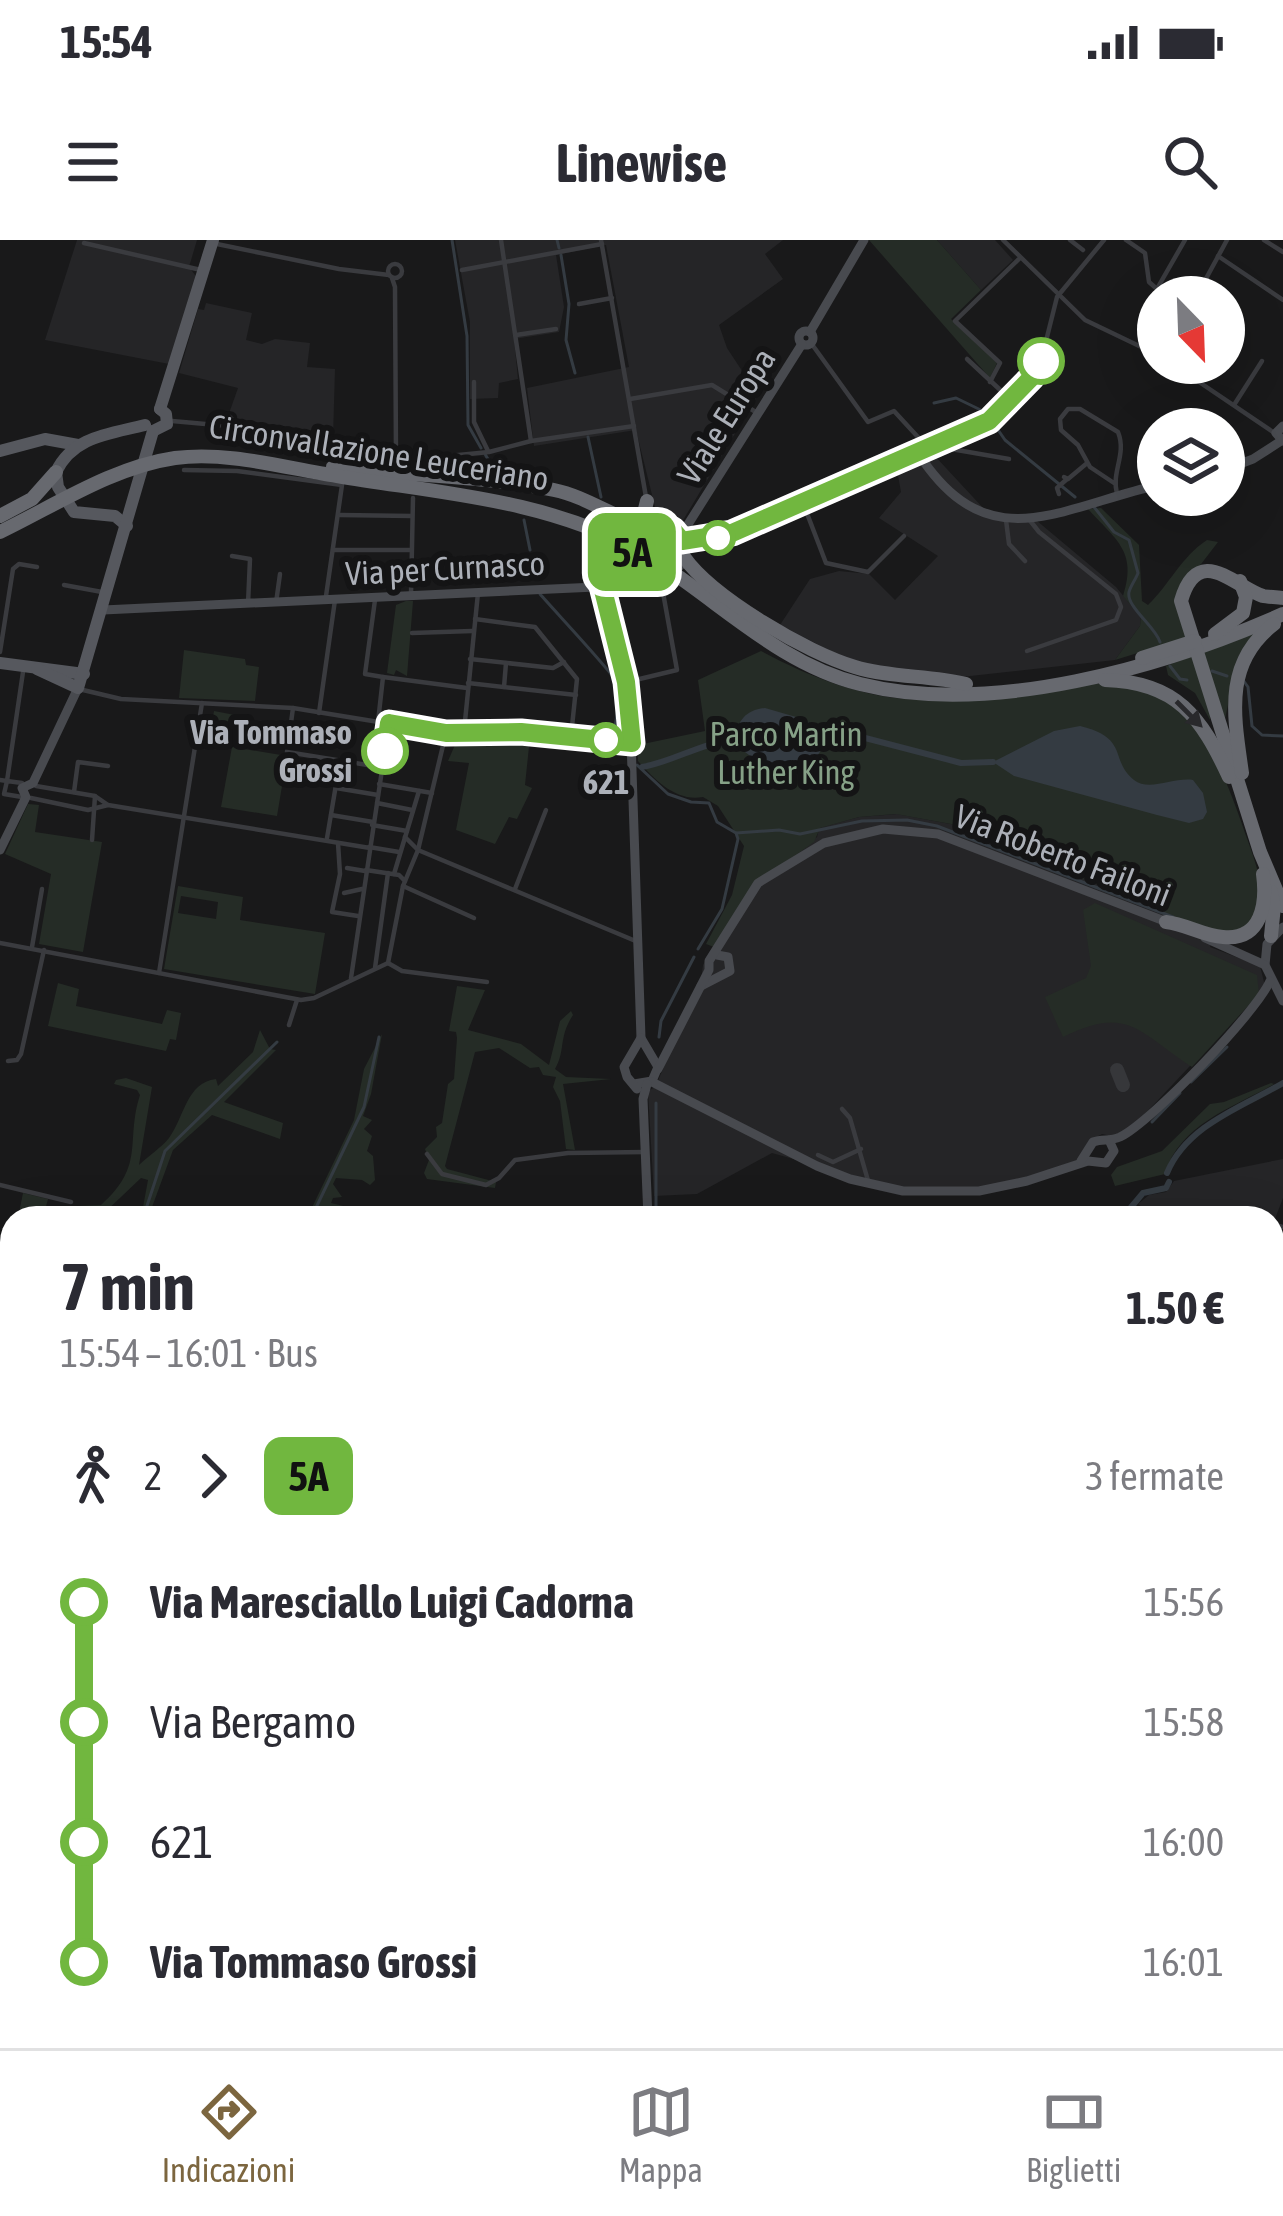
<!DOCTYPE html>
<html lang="it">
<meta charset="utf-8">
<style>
body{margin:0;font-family:"Asap Condensed",sans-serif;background:#f2f2f3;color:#2b2b33;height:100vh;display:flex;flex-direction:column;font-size:45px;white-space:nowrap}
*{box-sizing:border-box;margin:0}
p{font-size:39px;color:#7c7c81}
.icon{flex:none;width:66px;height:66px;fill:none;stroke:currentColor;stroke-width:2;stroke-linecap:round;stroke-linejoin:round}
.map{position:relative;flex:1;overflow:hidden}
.side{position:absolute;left:0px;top:966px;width:1284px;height:843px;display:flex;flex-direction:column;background:#fff;border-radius:36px 36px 0 0;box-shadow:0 12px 48px #0002}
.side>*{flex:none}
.badge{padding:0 24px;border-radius:18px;font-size:42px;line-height:78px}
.needle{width:78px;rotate:157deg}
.buttons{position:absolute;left:1137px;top:36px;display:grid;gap:24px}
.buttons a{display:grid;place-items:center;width:108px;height:108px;border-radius:50%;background:#fff;box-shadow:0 12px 48px #0002;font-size:60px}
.map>.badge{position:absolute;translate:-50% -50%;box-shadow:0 0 0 6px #fff}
.legs{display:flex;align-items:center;gap:18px;height:132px;padding:0 60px;font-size:39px}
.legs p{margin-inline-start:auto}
.head{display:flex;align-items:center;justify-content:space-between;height:204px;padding:0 60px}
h1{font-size:66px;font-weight:700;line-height:90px}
ul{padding:0 60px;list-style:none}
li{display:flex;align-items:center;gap:42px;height:120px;font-size:45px}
li i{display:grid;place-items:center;width:18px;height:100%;margin:0 15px;background:currentColor}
li i::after{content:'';width:30px;height:30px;margin:-15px;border:9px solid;border-radius:50%;background:#fff}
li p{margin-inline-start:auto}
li:first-child i{background:linear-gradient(#0000 50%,currentColor 0)}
li:last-child i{background:linear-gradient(currentColor 50%,#0000 0)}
.status{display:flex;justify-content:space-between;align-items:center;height:84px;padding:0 60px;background:#fff;direction:ltr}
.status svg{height:33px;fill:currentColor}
header{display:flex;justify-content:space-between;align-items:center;height:156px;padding:0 60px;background:#fff;font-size:54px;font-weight:700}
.menu{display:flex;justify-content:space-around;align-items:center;height:168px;border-top:3px solid #e1e1e2;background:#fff;font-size:33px;color:#7c7c81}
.menu a{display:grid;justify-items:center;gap:6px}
.menu .current{color:#7c663f}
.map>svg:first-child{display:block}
.built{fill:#252527}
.green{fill:#252c26;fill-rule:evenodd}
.water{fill:#343b42}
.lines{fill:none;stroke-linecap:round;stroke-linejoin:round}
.stream{stroke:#343b42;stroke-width:3}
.canal{stroke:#343b42;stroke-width:6}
.taxiway{stroke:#36373a;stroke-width:14}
.street{stroke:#3a3b3f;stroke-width:4.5}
.secondary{stroke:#484a4f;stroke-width:9}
.primary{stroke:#56585e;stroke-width:12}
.highway{stroke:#67696f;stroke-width:14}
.oneway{fill:#29292c}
.line-1-casing{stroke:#fff;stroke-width:27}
.line-1{stroke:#71b73f;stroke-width:18}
.stop-1-dot{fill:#fff;stroke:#71b73f;stroke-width:6}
.labels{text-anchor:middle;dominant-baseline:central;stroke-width:12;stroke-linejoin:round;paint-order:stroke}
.street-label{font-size:33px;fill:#acb0b8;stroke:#141415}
.stop-label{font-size:33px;font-weight:bold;fill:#acb0b8;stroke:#141415;text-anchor:end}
.park-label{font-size:33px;fill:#86a187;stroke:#141415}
</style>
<div class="status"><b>15:54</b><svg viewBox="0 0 49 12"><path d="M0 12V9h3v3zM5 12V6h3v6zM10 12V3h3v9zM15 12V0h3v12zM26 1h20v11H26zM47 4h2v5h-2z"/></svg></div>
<header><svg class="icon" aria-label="menu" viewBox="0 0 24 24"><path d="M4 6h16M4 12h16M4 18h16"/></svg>Linewise<svg class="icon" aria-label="search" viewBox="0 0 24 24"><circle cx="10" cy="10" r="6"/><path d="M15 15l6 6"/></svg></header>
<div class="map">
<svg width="1283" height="1808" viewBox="0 0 1283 1808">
<rect width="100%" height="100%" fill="#19191a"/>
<g class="built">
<polygon points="77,0 197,0 189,27 198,39 169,124 45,100"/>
<polygon points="455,0 783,0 765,14 783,39 719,85 727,108 758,155 682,282 666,282 657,275 636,190 534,206 527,148 629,127 606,5 556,15 564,67 559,92 514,99 518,139 499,143 498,158 470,159 470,82"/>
<polygon points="937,0 995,0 1013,20 981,50"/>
<polygon points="206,63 252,73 246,100 262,104 275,99 310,103 307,127 335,129 333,198 299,188 227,179 238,148 179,133 198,69 204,70"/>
<polygon points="933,214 985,270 1000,275 1030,275 1116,347 1141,377 1140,386 1115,420 943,439 858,425 780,385 810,339 839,331 869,334 895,360 938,316 879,278 901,252 897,230"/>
<polygon points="897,574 951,584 1196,683 1215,693 1210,707 1260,726 1265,746 1144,875 1116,897 1102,894 1088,902 1083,917 1062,928 990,947 896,948 772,913 697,954 654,956 648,851 655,847 700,747 703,725 733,674 754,645 817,597 819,588 859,577"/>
<polygon points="1283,919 1283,958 1273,984 1277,1005 1272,1006 1272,978 1155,978 1138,964 1149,955 1166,952 1174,941"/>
<polygon points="1283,1057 1283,1172 1272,1168 1272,1073"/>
</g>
<g class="green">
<polygon points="869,0 937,0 981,50 951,79 997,123 990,138"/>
<path d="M 1101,268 L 1139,305 L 1142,361 L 1148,365 C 1169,345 1182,316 1207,300 L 1218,302 L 1185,345 L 1186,398 L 1115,420 L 1140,386 L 1141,377 L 1123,356 C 1138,311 1115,299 1088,269 Z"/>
<polygon points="406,361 413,361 407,436 396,430 394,435 387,433 396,365"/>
<polygon points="1259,388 1238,417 1225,479 1203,412"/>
<polygon points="184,410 245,419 246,425 259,427 255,461 179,458"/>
<path d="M 761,411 C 809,437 863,458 919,460 C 996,463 1105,420 1173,462 C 1205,483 1232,554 1244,590 C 1251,610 1268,651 1259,670 C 1256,677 1246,686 1241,691 L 1215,693 L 951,584 L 896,574 L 859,577 L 820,588 L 814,602 L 754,645 L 714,707 L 706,704 L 732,655 L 744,606 L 718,566 L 703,557 C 676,562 655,540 638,521 L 638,505 L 705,491 L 698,440 Z"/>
<polygon points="1192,416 1210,472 1210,480 1195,453 1168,435 1166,426"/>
<polygon points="214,471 235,475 229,507 208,503"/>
<polygon points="530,497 525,545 532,548 517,579 509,577 495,604 456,590 469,523 448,521 458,498"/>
<polygon points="232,507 287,516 277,576 221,567"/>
<polygon points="28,564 39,565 35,592 102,602 83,712 39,704 51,634 5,614"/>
<path d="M 178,646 L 243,657 L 240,680 L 325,693 L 315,754 L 164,729 ZM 181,656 L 218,662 L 216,679 L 178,673 Z"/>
<path d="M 1095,663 L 1257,735 L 1259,754 L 1192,827 C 1137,791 1128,765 1063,797 L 1045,757 L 1086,738 L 1091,726 L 1083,670 Z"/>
<polygon points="58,743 79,749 76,766 162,784 167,770 181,773 176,800 170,799 166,811 48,786"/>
<path d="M 457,746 L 485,750 L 468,790 L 521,804 L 549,825 L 560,781 L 571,771 L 573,775 C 558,798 566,810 555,829 L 566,837 L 611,839 L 563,844 L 575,910 L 566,909 L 560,861 L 553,847 L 556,837 L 543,835 L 539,827 L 530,828 L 499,808 L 475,812 L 445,926 L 447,929 L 496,942 L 495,948 L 427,939 L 424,933 L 429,920 L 425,909 L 437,897 L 436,887 L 442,883 L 448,844 L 454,839 L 457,798 L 456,792 L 449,791 Z"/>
<path d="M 260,790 L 270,809 L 276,810 L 224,862 L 283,883 L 280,899 L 212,875 L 173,910 L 148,978 L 141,978 L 148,940 L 141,938 L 102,975 L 88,969 L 80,972 L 79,978 L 70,978 L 77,966 L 101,965 C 146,925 125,902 140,855 L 137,850 L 114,844 L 116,840 L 126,838 L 152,847 L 139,925 C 148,916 161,908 169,898 C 185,876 186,843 216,839 L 218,846 L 253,812 Z"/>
<polygon points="382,794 371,854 363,876 372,880 364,889 372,896 367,911 373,916 375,940 370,945 362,940 336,938 333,944 342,957 333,958 331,963 360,970 365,978 307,978 354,880 364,829"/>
<path d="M 1271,843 L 1274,844 C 1234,867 1179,884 1165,934 L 1115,946 L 1111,935 L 1117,927 L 1162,911 L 1210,864 L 1224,862 Z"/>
<polygon points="23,953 48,959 43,978 18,978"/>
<polygon points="1272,1334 1283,1341 1283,1400 1279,1400 1283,1403 1283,1445 1272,1426"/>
<polygon points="65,1797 137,1797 139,1808 52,1808 66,1805"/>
</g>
<g class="water">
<path d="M 765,468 L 803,479 L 827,494 C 816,544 765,533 737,505 C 734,484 744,470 765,468 Z"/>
<path d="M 1080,486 C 1130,498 1109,520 1134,540 C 1149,552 1174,537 1193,540 L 1203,553 L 1207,572 L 1203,579 L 1189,583 L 1157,575 L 1014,536 L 993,522 L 1054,491 Z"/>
</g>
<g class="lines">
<g class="stream">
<polyline points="452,0 467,96 468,185 481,208"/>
<polyline points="557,0 559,8"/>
<polyline points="561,15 569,64 566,100 575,133"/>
<polyline points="934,163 956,158 989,174"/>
<polyline points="994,184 1005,200 1075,257"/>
<polyline points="588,197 601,257"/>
<polyline points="485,214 497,235"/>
<path d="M 1094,267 L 1114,292 L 1129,300 L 1138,333 C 1136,339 1131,345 1129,352 C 1126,367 1155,386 1160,402"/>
<polyline points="524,280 530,310"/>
<polyline points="605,313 606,337"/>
<path d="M 540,354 C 551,367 616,436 618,444 C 621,458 616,479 614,493"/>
<polyline points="1170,426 1180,439 1187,440"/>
<polyline points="1212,431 1227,436"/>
<polyline points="1243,440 1248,447 1252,486 1262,495 1283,496"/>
<polyline points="637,525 668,554 691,562 709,563 717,582 736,593 738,599 722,669 698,709"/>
<polyline points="736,593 779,590 800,594 862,581 907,580 937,586 1173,677"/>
<polyline points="659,797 661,781 694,717"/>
<polyline points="1191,842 1227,807"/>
<polyline points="1152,882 1180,853"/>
<polyline points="313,974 364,867 379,797"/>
<polyline points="143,978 165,911 277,802"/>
<polyline points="311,978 311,977"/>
<polyline points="656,978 656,863"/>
<polyline points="1272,1429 1283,1448"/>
<polyline points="962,1808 963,1797"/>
</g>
<g class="canal">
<polyline points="827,494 846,493 961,523 993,522"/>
<path d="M 642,527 C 676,521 701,502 736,500"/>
<path d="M 1167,933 C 1187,885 1242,867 1283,843"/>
<polyline points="1122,978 1143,953 1166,948 1169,942"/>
</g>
<polyline class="taxiway" points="1117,830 1123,845"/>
<g class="street">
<polyline points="501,0 531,201"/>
<polyline points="601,0 646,257"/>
<polyline points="1003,0 1085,80 1158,115"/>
<polyline points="1070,0 1083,10"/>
<polyline points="1126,0 1145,13 1149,42 1166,57"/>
<polyline points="1264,0 1283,12"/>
<polyline points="84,3 201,30"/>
<polyline points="212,3 339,29 389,35"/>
<polyline points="1218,16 1283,60"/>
<circle cx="395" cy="31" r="7"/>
<polyline points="462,30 602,4"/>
<polyline points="392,38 395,47 396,217"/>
<polyline points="1158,47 1185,0"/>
<polyline points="1196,57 1227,0"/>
<polyline points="579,64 612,58"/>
<polyline points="516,95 556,89"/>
<polyline points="811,103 868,182 894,171 928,208"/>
<polyline points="967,119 1011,160"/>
<polyline points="1171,123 1276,194"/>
<polyline points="474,142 474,182 488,211"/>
<polyline points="990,142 1000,123 955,81 1020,18"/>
<polyline points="630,159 712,145 759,174"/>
<polyline points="1234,165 1262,121"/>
<polyline points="172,181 250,188 365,213 428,218 489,212 531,201 634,186"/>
<polyline points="944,201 951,209 1009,219"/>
<polyline points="1224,212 1233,217 1235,227"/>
<polyline points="918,213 989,181 1023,148 1041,121 1057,57 1104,0"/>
<polyline points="184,230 237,231 342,245 326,356"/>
<polyline points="1064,237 1068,239 1086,224"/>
<path d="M 1114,243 L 1090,227 L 1078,205 L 1061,190 L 1060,179 L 1068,169 L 1080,169 L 1118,192 C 1127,215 1111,231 1117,254"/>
<polyline points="1059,254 1057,248 1067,239"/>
<polyline points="803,263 826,323 868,332 904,296"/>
<polyline points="340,275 412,276"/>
<polyline points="1006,280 1009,304 1025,321"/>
<polyline points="333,310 411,310"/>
<polyline points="232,316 250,319 248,364"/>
<polyline points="64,345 102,352"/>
<polyline points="411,354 413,258"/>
<polyline points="375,360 365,434 383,437 378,482"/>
<polyline points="276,363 280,334"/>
<polyline points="475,379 535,387 577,439 571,496"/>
<polyline points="412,393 472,391"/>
<polyline points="1027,411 1116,380 1121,367 1116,354 1039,292 1028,278"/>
<polyline points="0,412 13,329 19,324 37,327"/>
<polyline points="470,419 553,428 564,422"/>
<polyline points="383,437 467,448"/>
<polyline points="627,442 677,430 660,336"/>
<polyline points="468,443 576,455"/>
<polyline points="504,447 506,423"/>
<polyline points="83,450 121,459 293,468 446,493 545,493 631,504"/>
<polyline points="293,468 287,512 380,527"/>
<polyline points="319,473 335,360"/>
<polyline points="464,491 478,353"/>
<polyline points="0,540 7,541 23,432"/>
<polyline points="379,544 432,553"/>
<polyline points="36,546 95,556 108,565 370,608"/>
<polyline points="336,548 378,555"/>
<polyline points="74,552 78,522 108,526"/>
<polyline points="22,557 4,554 7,541 22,543"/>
<polyline points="31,558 88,570 108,565"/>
<polyline points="377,563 412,570"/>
<polyline points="331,575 373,582"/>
<polyline points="372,585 407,591"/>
<polyline points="405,597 418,610 638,702"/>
<polyline points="327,598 340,521"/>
<polyline points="92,600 95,556"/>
<polyline points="338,603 340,634 332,672 358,676"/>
<polyline points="369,607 399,612"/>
<polyline points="347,628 365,631"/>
<polyline points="366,630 399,635 405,641"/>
<polyline points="394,634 419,551"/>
<polyline points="403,646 474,678"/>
<polyline points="515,649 546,570"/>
<polyline points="344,653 362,649"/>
<polyline points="0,703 301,760 314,758 388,723"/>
<polyline points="32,707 42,649"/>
<polyline points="388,723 403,646 418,610 446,493"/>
<polyline points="388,723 402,731 487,742"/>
<polyline points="375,728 388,633"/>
<polyline points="159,733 202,463"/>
<polyline points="351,738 389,483"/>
<polyline points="289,785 297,760"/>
<polyline points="8,821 17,820 21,814 44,710"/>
<polyline points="842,869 850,878 869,944"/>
<polyline points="427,914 442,934 486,945 499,938 515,920 568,913 646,912"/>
<polyline points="818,915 833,922 861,909"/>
<polyline points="0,945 71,962"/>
<polyline points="1273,984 1283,987"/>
<polyline points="0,1030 12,1033"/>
<polyline points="0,1064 8,1032"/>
<polyline points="1272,1068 1283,1051"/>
<polyline points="1272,1172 1283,1176"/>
<polyline points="0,1185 12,1183"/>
<polyline points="1272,1242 1283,1240"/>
<polyline points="1272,1258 1273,1287"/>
<polyline points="0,1270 12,1233"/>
<polyline points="0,1317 12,1321"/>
<polyline points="0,1395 12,1362"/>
<polyline points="0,1395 12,1402"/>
<polyline points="1272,1500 1282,1516 1282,1527"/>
<polyline points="1272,1556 1283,1526"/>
<polyline points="0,1579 12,1565"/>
<polyline points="0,1603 12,1601"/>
<polyline points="0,1673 12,1667"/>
<polyline points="0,1771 12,1765"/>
<polyline points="0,1773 6,1808"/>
<polyline points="184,1797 187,1808"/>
<polyline points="290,1797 292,1808"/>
<polyline points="398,1797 399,1808"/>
<polyline points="661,1797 663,1797"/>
<polyline points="732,1797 734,1808"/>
<polyline points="155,1801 175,1797"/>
<polyline points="306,1808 340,1797"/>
<polyline points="1147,1808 1150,1797"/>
</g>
<g class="secondary">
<circle cx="806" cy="98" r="7"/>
<polyline points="810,92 864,0"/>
<polyline points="1283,186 1276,193 1283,201"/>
<polyline points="1224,230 1253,219 1281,201"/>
<polyline points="680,297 802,104"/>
<path d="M 682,301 L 728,295 L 918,213 C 988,321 1058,268 1158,245"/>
<polyline points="632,312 639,293 656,285 675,291 684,306 680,326 666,336 648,331 633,316"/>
<polyline points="602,346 624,431 630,471 641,798 658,827 652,841 634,844"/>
<polyline points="103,370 596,347 648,331"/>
<polyline points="0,610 26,557 22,548 33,543 78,448"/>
<polyline points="1283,687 1267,704 1265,725 1283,761"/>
<polyline points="1205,698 1265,725"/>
<polyline points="701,746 730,731 728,717 717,715"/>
<polyline points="658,829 709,730 709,721 758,643 824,603 883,589 938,594 1167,682"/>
<polyline points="652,842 817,926 850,939 903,951 979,951 1027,941 1088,921 1106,923 1114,911 1109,900"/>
<polyline points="647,844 643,859 648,978"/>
<polyline points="637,849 627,837 624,827 641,798"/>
<path d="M 1081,921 L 1093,902 C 1103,898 1109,902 1120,897 C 1152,881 1255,774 1270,741"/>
<polyline points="1272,1014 1283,1012"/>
<polyline points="1272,1326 1283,1333"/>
<polyline points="0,1448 12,1444"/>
<polyline points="0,1459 12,1456"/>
<polyline points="0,1744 12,1754"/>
<polyline points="25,1797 26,1808"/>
<polyline points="474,1808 478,1797"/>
</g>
<g class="primary">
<polyline points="160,169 213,0"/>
<polyline points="153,191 167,184 166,174 160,169"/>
<polyline points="0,211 45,199 78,205"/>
<path d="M 127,286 L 115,276 L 74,272 L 58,247 L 56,232 C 73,196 110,194 145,185"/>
<polyline points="0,423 84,434"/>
<polyline points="37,429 78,448 153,191"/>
</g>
<g class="highway">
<path d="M 333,227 C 406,236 482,235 554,250 C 588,257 615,279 649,287"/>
<polyline points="0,276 32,259 56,232"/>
<polyline points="631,282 643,277 647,261"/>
<path d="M 0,292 C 56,265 113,227 175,218 C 228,211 285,228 337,236 C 437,253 545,259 635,309 C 712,352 772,422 860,444 C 991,477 1163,427 1283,374"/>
<path d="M 684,317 C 712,357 807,413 855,427 C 891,438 930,435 966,444"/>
<polyline points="622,338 628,323 623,311"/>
<path d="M 1283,358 C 1278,357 1267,357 1263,356 C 1235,347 1198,302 1181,361 L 1260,612 L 1283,666"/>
<polyline points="1215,394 1243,373 1246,357 1240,341"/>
<polyline points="1142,418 1195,401"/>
<path d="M 1105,440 C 1177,442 1201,477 1229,537"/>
<path d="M 1242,533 C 1234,476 1223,423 1274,384"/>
<polyline points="1271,652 1274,666 1271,696"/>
<path d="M 1166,682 C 1186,684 1203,696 1223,697 C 1262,701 1267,663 1263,634"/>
</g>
</g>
<defs><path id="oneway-solid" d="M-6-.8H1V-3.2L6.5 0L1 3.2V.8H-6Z" transform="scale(3)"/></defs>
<use class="oneway" href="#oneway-solid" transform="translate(1189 474) rotate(45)"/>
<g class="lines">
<defs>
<polyline id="line-1" points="385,511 389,483 446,493 521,492 632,503 626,442 602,346 631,330 633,305 639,293 661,285 673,290 682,301 732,293 989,181 1032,137 1041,121"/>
</defs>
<use href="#line-1" class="line-1-casing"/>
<use href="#line-1" class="line-1"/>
</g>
<g class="stop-1-dot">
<circle cx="1041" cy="121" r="21"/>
<circle cx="718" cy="298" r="15"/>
<circle cx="606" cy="500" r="15"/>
<circle cx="385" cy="511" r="21"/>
</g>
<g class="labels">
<g class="street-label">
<text transform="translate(726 176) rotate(-58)">Viale Europa</text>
<text transform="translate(379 212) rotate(9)">Circonvallazione Leuceriano</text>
<text transform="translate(445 328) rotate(-3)">Via per Curnasco</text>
<text transform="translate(1063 615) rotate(21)">Via Roberto Failoni</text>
</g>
<g class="stop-label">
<text x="352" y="492">Via Tommaso<tspan x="352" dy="38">Grossi</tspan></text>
<text x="606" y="542" text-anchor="middle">621</text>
</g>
<g class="park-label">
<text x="786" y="494">Parco Martin<tspan x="786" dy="38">Luther King</tspan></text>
</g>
</g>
</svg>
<div class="buttons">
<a><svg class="needle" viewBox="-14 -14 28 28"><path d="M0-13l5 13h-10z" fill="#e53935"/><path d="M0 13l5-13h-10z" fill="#7c7c81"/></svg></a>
<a><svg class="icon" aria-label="layers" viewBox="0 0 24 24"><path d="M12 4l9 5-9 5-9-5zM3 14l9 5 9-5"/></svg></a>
</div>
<b class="badge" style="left:632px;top:312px;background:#71b73f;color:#111">5A</b>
<section class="side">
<div class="head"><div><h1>7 min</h1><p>15:54 – 16:01 · Bus</p></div><b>1.50 €</b></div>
<div class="legs"><svg class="icon" aria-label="walk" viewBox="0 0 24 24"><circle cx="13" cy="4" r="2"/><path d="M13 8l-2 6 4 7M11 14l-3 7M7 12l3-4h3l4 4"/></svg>2<svg class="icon" aria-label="forward" viewBox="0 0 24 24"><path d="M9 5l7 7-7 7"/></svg><b class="badge" style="background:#71b73f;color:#111">5A</b><p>3 fermate</p></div>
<ul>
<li><i style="color:#71b73f"></i><b>Via Maresciallo Luigi Cadorna</b><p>15:56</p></li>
<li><i style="color:#71b73f"></i><span>Via Bergamo</span><p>15:58</p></li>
<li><i style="color:#71b73f"></i><span>621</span><p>16:00</p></li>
<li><i style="color:#71b73f"></i><b>Via Tommaso Grossi</b><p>16:01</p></li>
</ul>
</section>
</div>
<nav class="menu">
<a class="current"><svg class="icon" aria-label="directions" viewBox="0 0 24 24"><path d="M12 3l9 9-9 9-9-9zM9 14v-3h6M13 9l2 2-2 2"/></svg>Indicazioni</a>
<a><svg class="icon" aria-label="map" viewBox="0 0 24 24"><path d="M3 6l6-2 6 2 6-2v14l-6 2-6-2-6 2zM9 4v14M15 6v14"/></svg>Mappa</a>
<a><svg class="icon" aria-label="tickets" viewBox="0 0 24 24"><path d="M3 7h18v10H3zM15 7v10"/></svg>Biglietti</a>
</nav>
